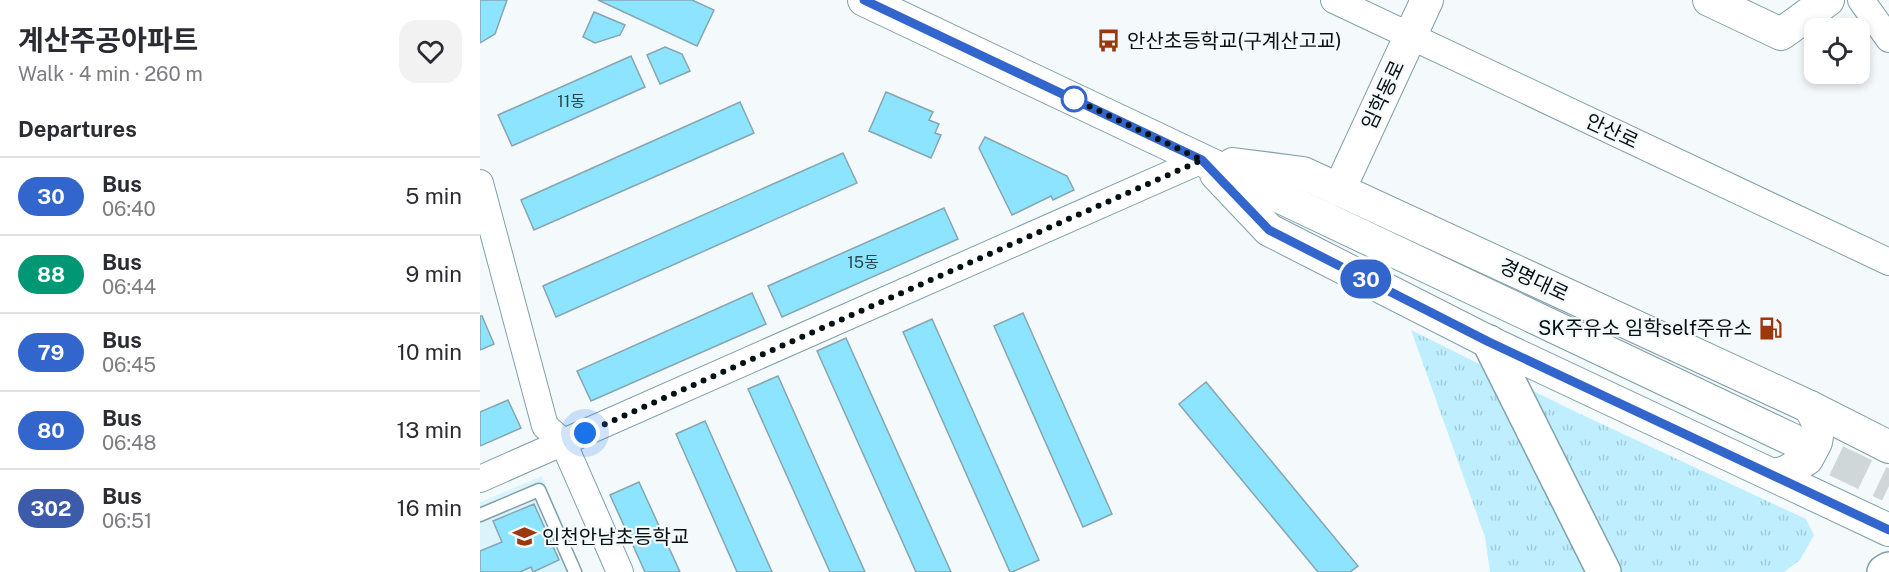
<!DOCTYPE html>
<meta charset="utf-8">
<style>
body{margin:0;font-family:"Public Sans","Noto Sans KR",sans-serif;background:#f2f2f3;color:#2b2b33;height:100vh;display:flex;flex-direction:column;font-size:22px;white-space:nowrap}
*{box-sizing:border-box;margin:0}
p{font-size:20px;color:#7c7c81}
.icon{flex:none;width:33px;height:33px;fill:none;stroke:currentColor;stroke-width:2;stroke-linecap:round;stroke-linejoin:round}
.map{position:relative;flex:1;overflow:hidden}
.details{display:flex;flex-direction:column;background:#fff;width:480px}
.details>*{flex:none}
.badge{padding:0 12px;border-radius:20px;font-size:21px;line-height:39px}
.tools{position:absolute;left:1324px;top:18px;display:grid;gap:12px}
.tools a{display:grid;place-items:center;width:66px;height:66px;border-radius:12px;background:#fff;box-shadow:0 3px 9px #0003;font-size:30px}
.you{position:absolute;width:30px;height:30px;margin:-15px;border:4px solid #fff;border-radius:50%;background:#1a73e8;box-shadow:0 0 0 9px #1a73e833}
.map>.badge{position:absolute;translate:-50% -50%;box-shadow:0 0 0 3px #fff}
h2{padding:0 18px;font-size:22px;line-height:54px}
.round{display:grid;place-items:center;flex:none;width:63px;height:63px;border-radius:18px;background:#f2f2f3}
.overview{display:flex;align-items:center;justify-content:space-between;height:102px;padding:0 18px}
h1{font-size:28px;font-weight:700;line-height:45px}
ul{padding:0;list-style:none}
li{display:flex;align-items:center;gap:18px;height:78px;padding:0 18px;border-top:2px solid #e1e1e2}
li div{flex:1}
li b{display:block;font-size:22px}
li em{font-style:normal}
li .badge{min-width:66px;font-weight:700;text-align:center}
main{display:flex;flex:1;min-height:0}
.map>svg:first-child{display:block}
.built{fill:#dbf4fc}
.park{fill:url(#park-tufts)}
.building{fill:#8de4fe;stroke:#87a5b0;stroke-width:1.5}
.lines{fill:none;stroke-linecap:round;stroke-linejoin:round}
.tertiary-tunnel{stroke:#d0d7d9;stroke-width:32;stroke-dasharray:32 16;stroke-linecap:butt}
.service-casing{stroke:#809fa9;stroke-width:15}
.minor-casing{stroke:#809fa9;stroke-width:28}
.tertiary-casing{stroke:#809fa9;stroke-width:34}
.secondary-casing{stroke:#809fa9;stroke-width:36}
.service{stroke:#fff;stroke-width:12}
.minor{stroke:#fff;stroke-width:26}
.tertiary{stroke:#fff;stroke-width:32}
.secondary{stroke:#fff;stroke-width:33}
.line-casing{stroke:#fff;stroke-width:14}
.line{stroke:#36c;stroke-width:9}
.walk{stroke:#061114;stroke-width:6;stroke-dasharray:0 10.8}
.stop-dot{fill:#fff;stroke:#36c;stroke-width:3}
.labels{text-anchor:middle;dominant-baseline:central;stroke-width:4.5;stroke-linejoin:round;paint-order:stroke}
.number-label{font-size:16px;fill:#28464e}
.poi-label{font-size:20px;fill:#061114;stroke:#f4fafc;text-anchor:start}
.street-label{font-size:20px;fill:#061114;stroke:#f4fafc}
</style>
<main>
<section class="details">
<div class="overview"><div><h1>계산주공아파트</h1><p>Walk · 4 min · 260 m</p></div><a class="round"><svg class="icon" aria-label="heart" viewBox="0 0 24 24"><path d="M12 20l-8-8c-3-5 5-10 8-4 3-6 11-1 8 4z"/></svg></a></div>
<h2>Departures</h2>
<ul>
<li><span class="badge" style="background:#36c;color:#fff">30</span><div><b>Bus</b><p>06:40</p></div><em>5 min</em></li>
<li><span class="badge" style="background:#009775;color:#fff">88</span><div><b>Bus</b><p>06:44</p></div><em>9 min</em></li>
<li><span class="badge" style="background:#36c;color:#fff">79</span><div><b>Bus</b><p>06:45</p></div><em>10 min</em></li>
<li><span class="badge" style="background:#36c;color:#fff">80</span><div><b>Bus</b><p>06:48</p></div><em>13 min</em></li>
<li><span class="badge" style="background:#3d5bab;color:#fff">302</span><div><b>Bus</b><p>06:51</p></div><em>16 min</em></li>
</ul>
</section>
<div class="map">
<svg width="1409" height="572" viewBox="0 0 1409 572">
<defs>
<pattern id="park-tufts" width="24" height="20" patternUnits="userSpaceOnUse" patternTransform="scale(1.5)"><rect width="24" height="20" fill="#bfefff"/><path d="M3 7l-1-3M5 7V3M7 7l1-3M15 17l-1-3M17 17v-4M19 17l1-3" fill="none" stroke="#a3ccda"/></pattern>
</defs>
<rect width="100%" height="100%" fill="#f4fafc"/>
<polygon class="built" points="62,476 103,572 0,572 0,502"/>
<polygon class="park" points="931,330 1096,412 1326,519 1334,535 1320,560 1304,572 1010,572 1005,537"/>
<g class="building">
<polygon points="0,0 27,0 15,34 0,43"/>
<polygon points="118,0 212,0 234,10 217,46"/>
<polygon points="114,12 145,25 140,35 115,43 103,37"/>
<polygon points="185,47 202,54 210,71 180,84 167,55"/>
<polygon points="151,56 165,87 32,146 18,115"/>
<polygon points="406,92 453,112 449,120 459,124 455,133 461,135 451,158 389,131"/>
<polygon points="260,102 274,133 54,230 41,200"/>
<polygon points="505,137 587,176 594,190 573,200 571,196 532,215 499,148"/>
<polygon points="363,153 377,183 76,317 63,286"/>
<polygon points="464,208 478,239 302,317 288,286"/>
<polygon points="272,293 286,324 111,401 97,371"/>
<polygon points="543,313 632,514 603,527 514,326"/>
<polygon points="0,316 2,316 14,344 0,350"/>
<polygon points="452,319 559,560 532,572 530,572 423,332"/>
<polygon points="366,338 471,572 436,572 337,351"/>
<polygon points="298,376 385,572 350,572 268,389"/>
<polygon points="726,382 878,566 870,572 838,572 699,404"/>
<polygon points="28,400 41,428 0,446 0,412"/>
<polygon points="225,421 292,572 257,572 196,434"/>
<polygon points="159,482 200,572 165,572 130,495"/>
<polygon points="54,504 79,560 53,572 51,567 40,572 0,572 0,551 22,542 13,521"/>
</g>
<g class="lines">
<polyline class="tertiary-tunnel" points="1313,440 1409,486"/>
<defs>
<polyline id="service" points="0,515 59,490 95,572"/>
<g id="minor">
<polyline points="854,0 1409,262"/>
<polyline points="1381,0 1409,39"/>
<polyline points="0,183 65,426 83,442 140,572"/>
<polyline points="0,479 722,160"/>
</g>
<g id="tertiary">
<polyline points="384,0 1313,440"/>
<polyline points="1229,0 1301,34 1348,0"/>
<polyline points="753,164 823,173 1330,407 1409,447"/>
<polyline points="736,174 789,230 1009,342 1409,530"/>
<polyline points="859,190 947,0"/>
<polyline points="1294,475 1306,472 1327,459 1336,442 1339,425 1330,407"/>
</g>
<g id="secondary">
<polyline points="1009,342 1124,572"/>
<polyline points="1404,572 1409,569"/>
</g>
</defs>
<use href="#service" class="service-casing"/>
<use href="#minor" class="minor-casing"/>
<use href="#tertiary" class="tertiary-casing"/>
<use href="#secondary" class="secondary-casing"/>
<use href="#service" class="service"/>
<use href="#minor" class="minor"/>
<use href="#tertiary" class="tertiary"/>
<use href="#secondary" class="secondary"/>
</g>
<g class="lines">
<defs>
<polyline id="line" points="384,0 722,160 789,230 1009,342 1409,530"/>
</defs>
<use href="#line" class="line-casing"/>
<use href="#line" class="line"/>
<polyline class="walk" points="105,433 722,160 594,99"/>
</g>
<defs>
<symbol id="bus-bare" viewBox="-9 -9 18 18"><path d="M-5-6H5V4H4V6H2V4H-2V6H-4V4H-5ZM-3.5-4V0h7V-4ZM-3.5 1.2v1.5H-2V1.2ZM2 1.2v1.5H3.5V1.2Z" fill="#9d370c" stroke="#f4fafc" stroke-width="2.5" paint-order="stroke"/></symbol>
<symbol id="fuel-bare" viewBox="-9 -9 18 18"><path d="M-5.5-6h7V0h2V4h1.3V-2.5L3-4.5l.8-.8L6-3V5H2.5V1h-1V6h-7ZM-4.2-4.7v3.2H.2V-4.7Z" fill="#9d370c" stroke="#f4fafc" stroke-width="2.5" paint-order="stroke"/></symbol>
<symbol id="school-bare" viewBox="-9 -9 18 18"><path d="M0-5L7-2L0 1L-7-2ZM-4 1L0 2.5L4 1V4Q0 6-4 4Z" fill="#9d370c" stroke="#f4fafc" stroke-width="2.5" paint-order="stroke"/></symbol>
</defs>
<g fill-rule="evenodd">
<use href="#bus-bare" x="612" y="24" width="33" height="33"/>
<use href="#fuel-bare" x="1274" y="312" width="33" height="33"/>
<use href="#school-bare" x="28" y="520" width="33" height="33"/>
</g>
<circle class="stop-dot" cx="594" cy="99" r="12"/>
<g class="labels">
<g class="number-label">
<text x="91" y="101">11동</text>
<text x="383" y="262">15동</text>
</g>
<g class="poi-label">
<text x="647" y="41">안산초등학교(구계산고교)</text>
<text x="1272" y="328" text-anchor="end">SK주유소 임학self주유소</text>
<text x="62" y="537">인천안남초등학교</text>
</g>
<g class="street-label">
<text transform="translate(903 95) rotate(-65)">임학동로</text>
<text transform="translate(1132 131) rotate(25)">안산로</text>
<text transform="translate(1054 280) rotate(25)">경명대로</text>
</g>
</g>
</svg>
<div class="tools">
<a><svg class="icon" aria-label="locate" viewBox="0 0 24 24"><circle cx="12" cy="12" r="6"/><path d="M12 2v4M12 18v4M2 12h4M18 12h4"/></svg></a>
</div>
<div class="you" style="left:105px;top:433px"></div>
<b class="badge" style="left:886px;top:279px;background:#36c;color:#fff">30</b>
</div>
</main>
